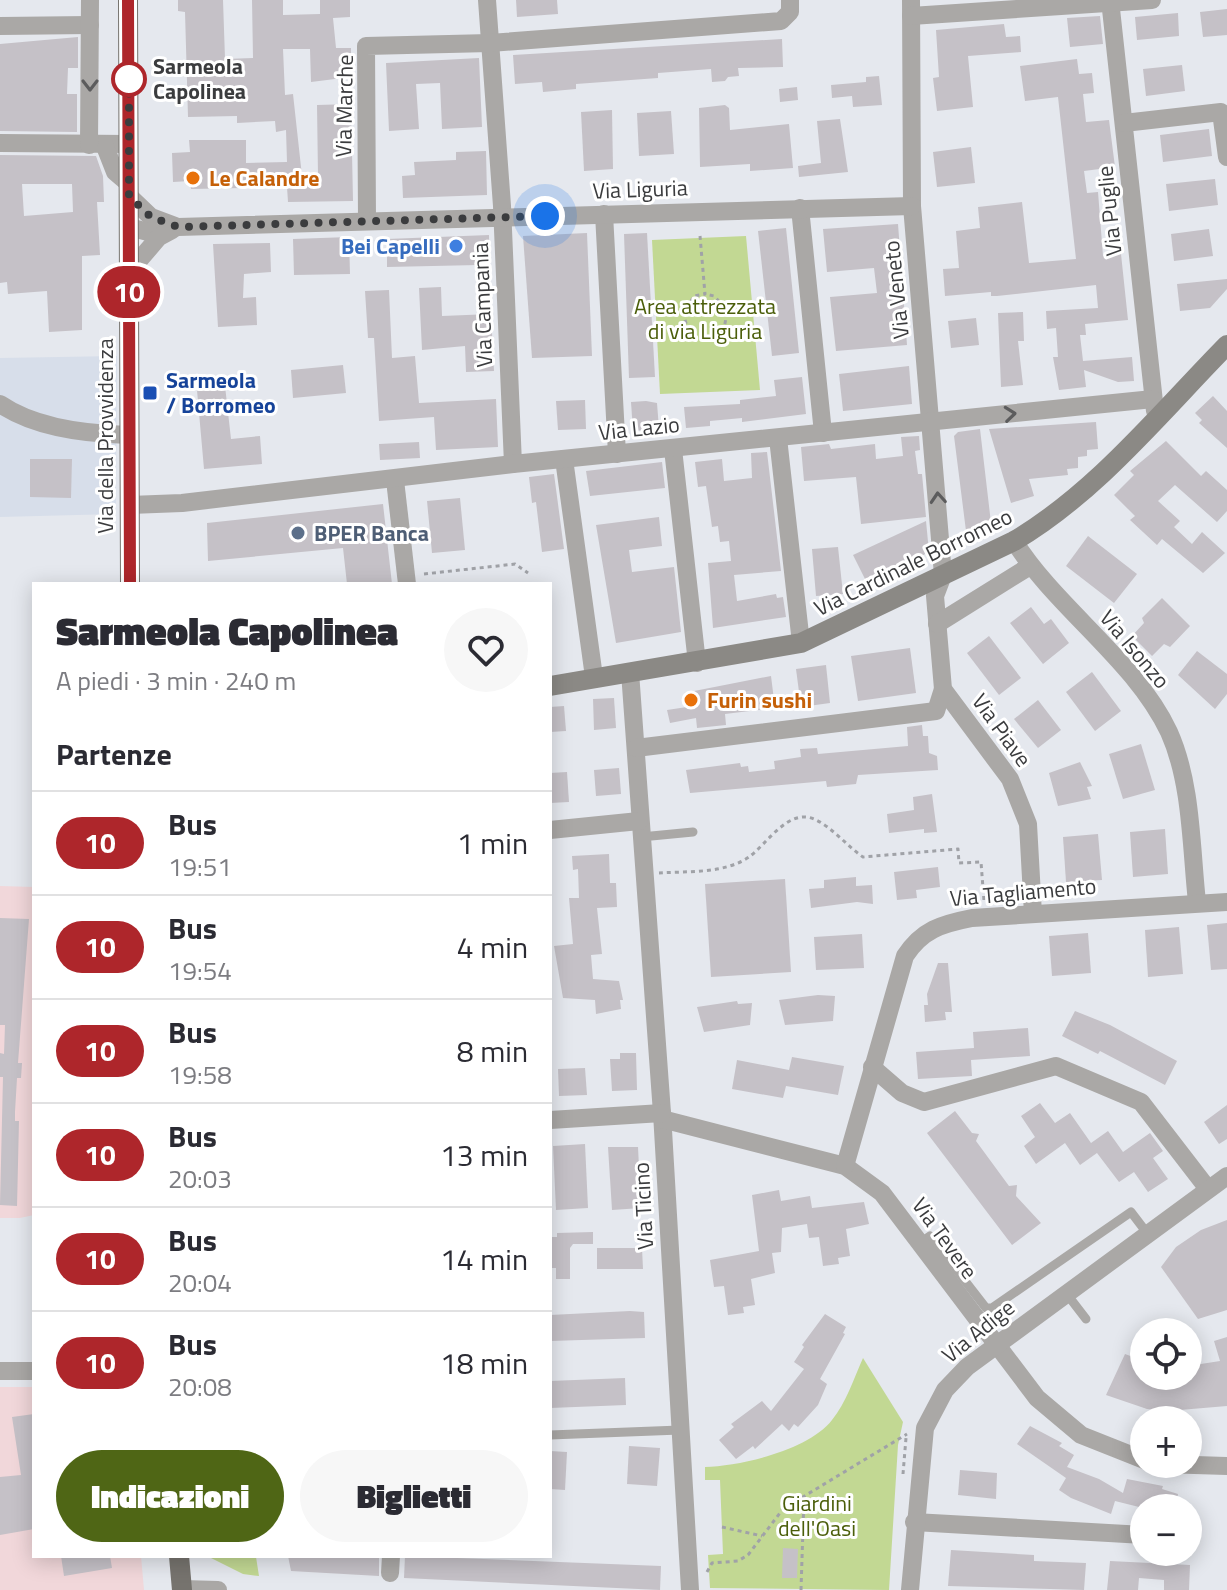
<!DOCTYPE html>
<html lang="it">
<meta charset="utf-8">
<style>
body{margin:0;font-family:"Titillium Web",sans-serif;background:#f7f7f7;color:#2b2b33;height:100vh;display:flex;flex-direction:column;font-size:30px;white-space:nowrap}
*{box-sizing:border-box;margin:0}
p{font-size:26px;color:#7c7c81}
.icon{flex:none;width:44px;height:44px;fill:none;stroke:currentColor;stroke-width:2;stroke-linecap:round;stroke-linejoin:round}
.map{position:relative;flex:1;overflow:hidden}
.panel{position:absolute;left:32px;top:582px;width:520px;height:976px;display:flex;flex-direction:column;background:#fff;border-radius:0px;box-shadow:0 4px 20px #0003}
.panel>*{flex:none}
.badge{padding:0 16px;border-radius:26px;font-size:28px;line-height:52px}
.buttons{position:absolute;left:1130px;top:1318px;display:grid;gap:16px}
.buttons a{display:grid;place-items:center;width:72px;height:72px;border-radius:50%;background:#fff;box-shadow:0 4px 20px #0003;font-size:40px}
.you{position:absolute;width:40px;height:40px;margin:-20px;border:6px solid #fff;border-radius:50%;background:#1a73e8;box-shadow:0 0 0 12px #1a73e833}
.map>.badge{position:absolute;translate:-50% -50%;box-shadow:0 0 0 4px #fff}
h2{padding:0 24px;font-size:30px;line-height:72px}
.round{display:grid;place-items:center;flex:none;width:84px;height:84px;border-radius:42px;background:#f7f7f7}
.headline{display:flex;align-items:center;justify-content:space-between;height:136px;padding:0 24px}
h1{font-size:38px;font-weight:800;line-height:60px}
.primary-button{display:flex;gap:16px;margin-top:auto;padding:16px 24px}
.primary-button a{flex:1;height:92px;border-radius:48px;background:#4f6615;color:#fff;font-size:32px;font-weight:800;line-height:92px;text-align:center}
.primary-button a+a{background:#f7f7f7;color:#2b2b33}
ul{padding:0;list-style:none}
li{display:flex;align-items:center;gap:24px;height:104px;padding:0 24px;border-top:2px solid #e1e1e2}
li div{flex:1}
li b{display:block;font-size:30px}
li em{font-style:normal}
li .badge{min-width:88px;font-weight:700;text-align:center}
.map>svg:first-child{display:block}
.commercial{fill:#f1d7da}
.built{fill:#d7deea}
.green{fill:#c2d893}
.building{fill:#c5c1c7;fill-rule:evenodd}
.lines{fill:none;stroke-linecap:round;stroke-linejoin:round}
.path{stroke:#a0a2a7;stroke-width:3;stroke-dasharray:4 4;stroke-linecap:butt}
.lane{stroke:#aaa8a6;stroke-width:9}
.street{stroke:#aaa8a6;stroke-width:18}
.secondary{stroke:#8b8985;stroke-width:20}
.primary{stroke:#76736e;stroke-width:20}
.oneway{stroke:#5c5c5d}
.line-casing{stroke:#fff;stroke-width:18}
.line{stroke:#ae262b;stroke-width:12}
.walk{stroke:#3b3c3e;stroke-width:8;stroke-dasharray:0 14.4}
.stop-dot{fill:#fff;stroke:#ae262b;stroke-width:4}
.food-dot{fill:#e8710a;stroke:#fff;stroke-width:3}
.shop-dot{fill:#3f7fe0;stroke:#fff;stroke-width:3}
.transit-dot{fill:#1a4fb4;stroke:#fff;stroke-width:3}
.service-dot{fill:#5c6f8a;stroke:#fff;stroke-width:3}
.labels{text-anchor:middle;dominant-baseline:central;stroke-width:6;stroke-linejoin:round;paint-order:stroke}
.stop-label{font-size:22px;font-weight:bold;fill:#3b3c3e;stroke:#fff;text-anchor:start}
.street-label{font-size:22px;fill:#3b3c3e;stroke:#fff}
.food-label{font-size:22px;font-weight:bold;fill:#c56008;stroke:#fff;text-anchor:start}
.shop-label{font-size:22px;font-weight:bold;fill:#366cbe;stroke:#fff;text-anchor:end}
.park-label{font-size:22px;fill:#4b5e0a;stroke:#fff}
.transit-label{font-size:22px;font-weight:bold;fill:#164399;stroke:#fff;text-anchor:start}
.service-label{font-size:22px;font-weight:bold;fill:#4e5e75;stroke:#fff;text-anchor:start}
</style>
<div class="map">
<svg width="1227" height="1590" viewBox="0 0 1227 1590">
<rect width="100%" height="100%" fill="#e5e8ee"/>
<g class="commercial">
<polygon points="0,886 34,887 34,1215 20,1218 0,1218"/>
<polygon points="0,1387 34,1387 34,1556 141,1556 144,1590 0,1590"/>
</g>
<polygon class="built" points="117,356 116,514 0,517 0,358"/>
<g class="green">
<polygon points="746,236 760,390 660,394 652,240"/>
<path d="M 863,1358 L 903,1422 L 898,1445 L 889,1590 L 710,1588 L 708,1555 L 723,1554 L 720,1480 L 705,1480 L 705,1467 C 741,1466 809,1450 832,1420 C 846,1403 854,1378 863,1358 Z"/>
<polygon points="207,1556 256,1557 259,1576 243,1574"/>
</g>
<g class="building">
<polygon points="178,0 223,0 225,59 253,58 252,0 283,0 283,15 320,14 320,0 350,0 350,17 333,18 336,48 351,48 351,77 311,82 310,49 283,49 285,95 293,94 302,176 318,176 317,105 351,104 353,201 288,202 287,187 191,189 190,181 173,182 172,153 190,152 189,140 246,140 246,163 287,162 286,130 276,132 275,121 237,123 237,116 188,117 185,12 178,11"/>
<polygon points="516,0 557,0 558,14 517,17"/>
<polygon points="1227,9 1227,35 1203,37 1200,12"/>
<polygon points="1178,13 1179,36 1137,40 1135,17"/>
<polygon points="1100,16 1103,44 1070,47 1067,18"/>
<polygon points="1004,24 1006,37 1020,36 1021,52 968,56 973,107 937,111 933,78 939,77 936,30"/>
<polygon points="78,37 78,68 68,68 67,94 77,94 77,132 0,131 0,44"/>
<polygon points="782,39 783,67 738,68 739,76 728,77 725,81 712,82 711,69 658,73 658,78 576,84 576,89 543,92 542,82 515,84 513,55"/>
<polygon points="479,58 482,127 442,129 440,83 416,84 419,129 389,131 386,63"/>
<polygon points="1077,59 1079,74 1092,73 1094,93 1083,94 1086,122 1109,120 1115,167 1084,171 1087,193 1098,192 1103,256 1121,254 1128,320 1085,324 1086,335 1080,335 1083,361 1132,357 1134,381 1118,382 1084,370 1086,387 1059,390 1053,357 1058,357 1056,328 1047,329 1046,311 1098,308 1096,285 997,296 991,296 991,292 945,296 943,269 959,268 956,231 980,228 978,207 1022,202 1029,263 1076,259 1058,97 1025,101 1020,66"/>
<polygon points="1182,65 1185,91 1146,96 1143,69"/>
<polygon points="879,76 882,105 853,107 852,96 832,98 831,85 866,82 866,77"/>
<polygon points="797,87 798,100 780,102 779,89"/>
<polygon points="725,105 729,108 730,130 789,124 793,168 750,171 750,164 700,167 699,108"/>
<polygon points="612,110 613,169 584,171 581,112"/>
<polygon points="671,111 674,154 639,156 637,113"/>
<polygon points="840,119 848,172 799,177 798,166 821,163 817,121"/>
<polygon points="1209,129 1212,156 1163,162 1160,135"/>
<polygon points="971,147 975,183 937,187 933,152"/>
<polygon points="486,151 487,195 403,198 402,176 415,175 414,162 456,160 456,152"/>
<path d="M 0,155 L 96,156 L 103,176 L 104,202 L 97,202 L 100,255 L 82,256 L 82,330 L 49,332 L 47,291 L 8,294 L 7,282 L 0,283 ZM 22,184 L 72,184 L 73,212 L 24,216 Z"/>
<polygon points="1215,179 1218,205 1169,211 1166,184"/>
<polygon points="898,224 907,345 836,351 830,297 877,293 874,268 827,272 823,229"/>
<polygon points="786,228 799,353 772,356 758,231"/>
<polygon points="1209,229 1213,256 1174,261 1171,234"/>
<polygon points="587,233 592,356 532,358 523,236"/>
<polygon points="647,233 655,377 629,378 624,234"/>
<polygon points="489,235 490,290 479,290 478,265 387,267 387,239"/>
<polygon points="349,237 350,274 294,275 293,239"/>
<polygon points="270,243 271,272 244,274 243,298 256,297 257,325 218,327 213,244"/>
<polygon points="1227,279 1227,289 1210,308 1180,311 1177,284"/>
<polygon points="441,287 442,316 491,314 494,371 466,372 465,346 422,350 419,288"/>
<polygon points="389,290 392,358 415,356 419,403 496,399 498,447 436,450 434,417 379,421 374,338 368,338 365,291"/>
<polygon points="1023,312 1024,341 1018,341 1023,385 1001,387 998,313"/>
<polygon points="976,318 979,345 951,348 948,321"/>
<polygon points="343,365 346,393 293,398 291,370"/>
<polygon points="909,366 912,404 843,411 839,374"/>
<polygon points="224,377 231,439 260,436 262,464 204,469 196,379"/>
<polygon points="802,377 806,414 742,422 742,418 710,421 710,426 686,428 684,407 740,404 740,400 776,396 774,380"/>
<polygon points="1213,396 1227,411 1227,448 1199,423 1202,420 1195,413"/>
<polygon points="585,400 586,429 558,430 556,401"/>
<polygon points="646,401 657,403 659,429 633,431 631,402"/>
<polygon points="1096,422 1098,449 1087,450 1087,456 1078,457 1078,468 1067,469 1068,475 1029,479 1034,496 1011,503 989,429"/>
<polygon points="980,429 991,523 982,524 982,529 966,531 954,436 958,432"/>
<polygon points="919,436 920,450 915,451 918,474 922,474 926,517 861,524 856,477 804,481 801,447 829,444 831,449 875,444 876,459 903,456 901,437"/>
<polygon points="1166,441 1201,476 1206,471 1227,490 1227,511 1217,522 1175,485 1158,501 1180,521 1174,527 1192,544 1202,532 1225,553 1203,573 1162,539 1157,545 1130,520 1135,516 1114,495 1134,475 1130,471"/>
<polygon points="419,442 420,458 380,460 379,444"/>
<polygon points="767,452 781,571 734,575 737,601 776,594 777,598 783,597 786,617 713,628 708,563 731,561 729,541 720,542 718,526 712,527 706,486 698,487 695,462 722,459 724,481 752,478 751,453"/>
<polygon points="30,459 72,459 71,498 30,497"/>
<polygon points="662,462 665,488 590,496 586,471"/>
<polygon points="554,474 564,549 542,552 536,502 532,503 529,477"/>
<polygon points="460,498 465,550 432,553 427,501"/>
<polygon points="383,504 392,584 347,584 343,548 208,561 207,523"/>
<polygon points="659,517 662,546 629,550 632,572 674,567 681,632 616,643 596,525"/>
<polygon points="926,521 929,552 868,585 853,555"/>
<polygon points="1088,536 1137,574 1114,603 1066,566"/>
<polygon points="838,547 843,594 816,596 812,549"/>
<polygon points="1162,598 1190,626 1170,647 1164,644 1152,656 1132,636 1144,623 1142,618"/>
<polygon points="1031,607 1044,624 1051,619 1069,643 1043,664 1010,623"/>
<polygon points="989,636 1021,678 999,695 967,653"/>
<polygon points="910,648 916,693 858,701 851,656"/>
<polygon points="1197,651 1227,674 1227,694 1215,709 1178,675"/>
<polygon points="826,665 830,703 801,707 796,669"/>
<polygon points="1092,672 1121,711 1095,731 1066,692"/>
<polygon points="771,676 775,708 725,714 726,725 697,728 696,718 670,723 667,710 687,707 684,693"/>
<polygon points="614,698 616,728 594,730 593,699"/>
<polygon points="1038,700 1061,730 1038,748 1014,719"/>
<polygon points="564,706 566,731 550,732 550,707"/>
<polygon points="922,725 923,736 928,736 929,753 937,756 938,770 858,775 856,784 827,787 826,781 690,793 686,770 740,763 741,767 748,766 749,772 775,769 774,761 801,757 800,749 817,748 818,754 908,746 907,727"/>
<polygon points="1141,744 1155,790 1123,799 1109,754"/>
<polygon points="1080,762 1092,786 1087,787 1091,799 1058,806 1049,773"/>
<polygon points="619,768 621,794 596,796 594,770"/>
<polygon points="567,772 569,802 550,803 550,773"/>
<polygon points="932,794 937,832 924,833 924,829 889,833 887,814 914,810 913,797"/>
<polygon points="1165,829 1168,874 1133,877 1130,832"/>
<polygon points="1098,834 1102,880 1066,882 1063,837"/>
<polygon points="609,854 610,883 616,883 617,907 597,908 602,954 591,955 593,979 619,981 623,1000 620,1000 621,1009 596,1014 595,1000 563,998 554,946 573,944 569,898 579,898 578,869 573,870 572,856"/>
<polygon points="938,867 940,887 916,890 917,898 897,900 894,872"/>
<polygon points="856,877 856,886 872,885 873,904 857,902 811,908 809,889 824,888 824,880"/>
<polygon points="785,879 791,972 711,977 705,884"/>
<polygon points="0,918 29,919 18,1063 22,1063 21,1078 17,1078 15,1112 15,1121 19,1121 17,1206 0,1205 3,1077 0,1077 0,1053 4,1054 5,1025 0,1025"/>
<polygon points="1227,923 1227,969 1211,970 1207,925"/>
<polygon points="1179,927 1183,974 1148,977 1145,930"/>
<polygon points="1088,933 1091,973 1052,976 1049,936"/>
<polygon points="862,934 864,968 816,970 814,937"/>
<polygon points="938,963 948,963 952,1012 945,1012 946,1020 925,1022 924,1005 928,1005 927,994"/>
<polygon points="818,995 835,996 833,1021 785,1025 779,1000"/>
<polygon points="737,1001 738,1004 752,1003 750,1025 704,1032 697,1007"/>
<polygon points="1075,1011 1110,1025 1177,1061 1165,1085 1100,1051 1098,1054 1062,1036"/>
<polygon points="1028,1028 1030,1056 971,1060 972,1076 918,1079 916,1052 974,1048 973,1032"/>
<polygon points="620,1053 636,1053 637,1090 612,1091 610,1059 620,1059"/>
<polygon points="792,1057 844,1066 838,1095 786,1086 783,1098 732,1089 737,1060 789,1070"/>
<polygon points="585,1068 587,1095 559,1096 558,1069"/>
<polygon points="1040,1103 1055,1123 1070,1113 1091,1143 1108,1131 1123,1152 1150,1133 1163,1151 1153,1158 1168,1179 1148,1192 1134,1172 1119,1182 1097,1153 1080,1165 1065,1143 1036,1164 1024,1146 1035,1137 1021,1116"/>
<polygon points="1227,1105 1227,1139 1219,1144 1204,1122"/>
<polygon points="955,1111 972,1133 979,1134 976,1141 1009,1186 1017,1185 1016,1196 1041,1223 1012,1245 927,1133"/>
<polygon points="585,1144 588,1208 556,1210 553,1146"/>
<polygon points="608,1147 638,1147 641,1208 612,1210"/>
<polygon points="779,1190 781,1201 810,1196 812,1208 864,1202 869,1224 846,1229 850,1256 838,1258 839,1264 823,1266 819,1237 809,1238 807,1224 782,1228 781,1252 772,1253 775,1273 751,1279 755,1305 743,1307 744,1313 728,1315 724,1286 714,1287 710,1260 759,1251 752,1195"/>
<polygon points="1227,1220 1227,1310 1198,1319 1161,1267 1176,1247 1201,1230"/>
<polygon points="593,1232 593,1244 573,1244 570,1248 570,1279 556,1279 556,1268 550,1268 550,1237 557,1237 557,1233"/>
<polygon points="597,1248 642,1248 643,1269 597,1269"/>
<polygon points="630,1311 644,1312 645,1338 550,1341 550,1315"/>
<polygon points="825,1314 846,1327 843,1333 845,1334 820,1379 827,1384 818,1405 798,1427 794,1424 789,1431 782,1424 755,1449 753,1446 736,1459 719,1440 734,1427 731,1424 762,1401 771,1411 804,1369 794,1362 804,1347 802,1345"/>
<polygon points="1227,1337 1227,1406 1168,1411 1147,1409 1106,1395 1125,1354 1144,1361 1144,1376 1188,1376 1188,1366 1220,1361 1214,1341"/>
<polygon points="625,1378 626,1405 550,1408 550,1381"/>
<polygon points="34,1414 34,1529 0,1535 0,1477 21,1475 12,1417"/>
<polygon points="1030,1426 1062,1443 1059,1446 1074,1455 1067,1467 1099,1479 1123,1493 1127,1479 1163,1486 1162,1489 1178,1494 1175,1508 1143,1508 1115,1501 1111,1514 1071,1498 1059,1490 1066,1478 1017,1444"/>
<polygon points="629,1446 660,1448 657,1486 627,1484"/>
<polygon points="550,1451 567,1452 565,1490 550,1489"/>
<polygon points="960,1470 997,1473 996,1499 958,1495"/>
<polygon points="783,1548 798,1549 797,1578 782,1578"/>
<polygon points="951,1550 1034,1555 1034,1561 1086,1563 1084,1590 948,1586"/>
<polygon points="61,1556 110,1556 112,1568 64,1576"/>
<polygon points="288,1556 379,1556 379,1576 291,1571"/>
<polygon points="405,1556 661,1566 660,1590 404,1578"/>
<polygon points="1110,1561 1190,1565 1189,1590 1164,1590 1164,1580 1139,1578 1138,1590 1107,1590"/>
</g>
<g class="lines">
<g class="path">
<path d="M 700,236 L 705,294 L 694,296 L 684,313 C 688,362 751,332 714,296 L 705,294"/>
<polyline points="424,574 515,564 528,573"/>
<path d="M 659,873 C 688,871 724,874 749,857 C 767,844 788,808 814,819 C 832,827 847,846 863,857 L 958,849 L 959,863 L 981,862 L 984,901"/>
<polyline points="903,1474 906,1438"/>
<polyline points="722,1527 762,1536"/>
<polyline points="707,1572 712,1563 738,1561 748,1555 783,1509 907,1434"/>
<polyline points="801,1590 804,1497"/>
</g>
<g class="lane">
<polyline points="641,837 693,832"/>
<polyline points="920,1243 930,1236 986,1308 992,1308 1131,1212 1147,1233"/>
<polyline points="1066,1293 1086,1319"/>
<polyline points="550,1435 680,1430"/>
</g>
<g class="street">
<polyline points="487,0 502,206 513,464"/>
<polyline points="911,0 912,206 943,575 935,596 943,689 1010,779 1028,824 1033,914"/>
<polyline points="1110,0 1155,411"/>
<polyline points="911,16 1152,0"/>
<polyline points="0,26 90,25"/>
<polyline points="1124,123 1221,112 1227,157"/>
<polyline points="0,143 129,144"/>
<polyline points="104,144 115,172 129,184"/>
<polyline points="89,145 90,0"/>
<polyline points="129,196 151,217 175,226"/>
<polyline points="800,208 823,433"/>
<polyline points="604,214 617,454"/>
<polyline points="367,220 366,46 490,43 781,21 790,12 790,0"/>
<polyline points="129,227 148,232 178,227 912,206"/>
<polyline points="129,272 159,237 172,230"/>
<path d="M 0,404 C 35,428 87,434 129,435"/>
<polyline points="778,438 801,643"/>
<polyline points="673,449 697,663"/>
<polyline points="564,459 594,677"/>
<polyline points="395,480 407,584"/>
<polyline points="130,505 182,503 513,464 1153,399"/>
<path d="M 1014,541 C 1057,609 1135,660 1169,732 C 1192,783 1191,848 1197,902"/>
<polyline points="937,624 1030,566"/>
<polyline points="630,672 662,1113 690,1590"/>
<polyline points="636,748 936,711 943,689"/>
<polyline points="550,830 639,821"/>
<polyline points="872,1067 902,1093 924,1102 1056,1066 1141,1102 1208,1189"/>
<polyline points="662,1119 845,1166 882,1193 1037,1398 1081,1435 1144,1460"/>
<polyline points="550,1120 662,1113"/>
<path d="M 845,1166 L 905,956 C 922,930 941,924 972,918 L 1227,902"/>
<polyline points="0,1371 34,1371"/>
<polyline points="1162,1464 1227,1466"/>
<polyline points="914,1522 1144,1535"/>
<polyline points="390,1573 391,1556"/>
<polyline points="182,1589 218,1590"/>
<polyline points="910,1590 925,1428 945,1390 967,1367 1227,1176"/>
</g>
<path class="secondary" d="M 550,686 L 801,643 L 1014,541 C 1096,493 1161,412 1227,345"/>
<g class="primary">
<polyline points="128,0 130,584"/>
<polyline points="179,1556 182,1590"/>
</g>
</g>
<defs><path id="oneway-chevron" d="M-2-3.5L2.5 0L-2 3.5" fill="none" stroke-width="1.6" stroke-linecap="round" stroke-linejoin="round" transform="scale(2)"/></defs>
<g class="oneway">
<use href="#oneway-chevron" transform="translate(90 85) rotate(90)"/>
<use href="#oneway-chevron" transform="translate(1010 414) rotate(-6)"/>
<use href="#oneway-chevron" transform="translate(938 498) rotate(-94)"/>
</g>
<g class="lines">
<defs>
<polyline id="line" points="128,0 130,584"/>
</defs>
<use href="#line" class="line-casing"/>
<use href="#line" class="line"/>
<polyline class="walk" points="129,79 129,196 151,217 178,227 545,216"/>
</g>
<circle class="stop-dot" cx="129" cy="79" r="16"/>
<g class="food-dot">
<circle cx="193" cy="178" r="8"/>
<circle cx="691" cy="700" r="8"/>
</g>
<circle class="shop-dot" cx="456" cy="246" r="8"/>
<rect class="transit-dot" x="142" y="385" width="16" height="16" rx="4"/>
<circle class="service-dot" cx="298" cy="533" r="8"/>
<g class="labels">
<g class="stop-label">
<text x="153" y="66">Sarmeola<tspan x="153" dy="25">Capolinea</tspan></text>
</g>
<g class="street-label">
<text transform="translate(344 106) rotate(-89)">Via Marche</text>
<text transform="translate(640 189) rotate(-2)">Via Liguria</text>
<text transform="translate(1109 211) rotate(-96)">Via Puglie</text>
<text transform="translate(896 290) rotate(-96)">Via Veneto</text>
<text transform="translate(482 305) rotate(-92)">Via Campania</text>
<text transform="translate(639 428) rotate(-6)">Via Lazio</text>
<text transform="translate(105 436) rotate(-90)">Via della Provvidenza</text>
<text transform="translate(913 562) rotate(-26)">Via Cardinale Borromeo</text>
<text transform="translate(1135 649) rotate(50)">Via Isonzo</text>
<text transform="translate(1002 730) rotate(54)">Via Piave</text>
<text transform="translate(1023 892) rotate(-5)">Via Tagliamento</text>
<text transform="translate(643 1206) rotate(-93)">Via Ticino</text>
<text transform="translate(945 1238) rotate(54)">Via Tevere</text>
<text transform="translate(978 1331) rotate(-39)">Via Adige</text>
</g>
<g class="food-label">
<text x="209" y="178">Le Calandre</text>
<text x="707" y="700">Furin sushi</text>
</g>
<g class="shop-label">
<text x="440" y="246">Bei Capelli</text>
</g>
<g class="park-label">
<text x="705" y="306">Area attrezzata<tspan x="705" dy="25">di via Liguria</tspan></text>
<text x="817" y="1503">Giardini<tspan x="817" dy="25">dell'Oasi</tspan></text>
</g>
<g class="transit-label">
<text x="166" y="380">Sarmeola<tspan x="166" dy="25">/ Borromeo</tspan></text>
</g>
<g class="service-label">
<text x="314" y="533">BPER Banca</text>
</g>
</g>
</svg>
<div class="buttons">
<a><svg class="icon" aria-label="locate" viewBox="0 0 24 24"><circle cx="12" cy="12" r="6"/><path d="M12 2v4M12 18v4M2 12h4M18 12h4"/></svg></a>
<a>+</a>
<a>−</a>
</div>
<div class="you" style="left:545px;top:216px"></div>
<b class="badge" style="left:129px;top:292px;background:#ae262b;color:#fff">10</b>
<section class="panel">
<div class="headline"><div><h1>Sarmeola Capolinea</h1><p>A piedi · 3 min · 240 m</p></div><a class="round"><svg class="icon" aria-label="heart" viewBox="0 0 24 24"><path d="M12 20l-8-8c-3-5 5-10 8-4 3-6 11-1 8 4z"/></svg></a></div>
<h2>Partenze</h2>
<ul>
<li><span class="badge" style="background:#ae262b;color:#fff">10</span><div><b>Bus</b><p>19:51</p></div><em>1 min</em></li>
<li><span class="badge" style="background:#ae262b;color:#fff">10</span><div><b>Bus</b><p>19:54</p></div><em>4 min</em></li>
<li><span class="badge" style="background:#ae262b;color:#fff">10</span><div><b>Bus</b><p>19:58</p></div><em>8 min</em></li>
<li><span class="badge" style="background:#ae262b;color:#fff">10</span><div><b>Bus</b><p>20:03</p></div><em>13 min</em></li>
<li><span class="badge" style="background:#ae262b;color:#fff">10</span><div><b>Bus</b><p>20:04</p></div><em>14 min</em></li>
<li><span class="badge" style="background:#ae262b;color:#fff">10</span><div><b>Bus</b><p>20:08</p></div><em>18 min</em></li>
</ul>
<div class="primary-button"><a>Indicazioni</a><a>Biglietti</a></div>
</section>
</div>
